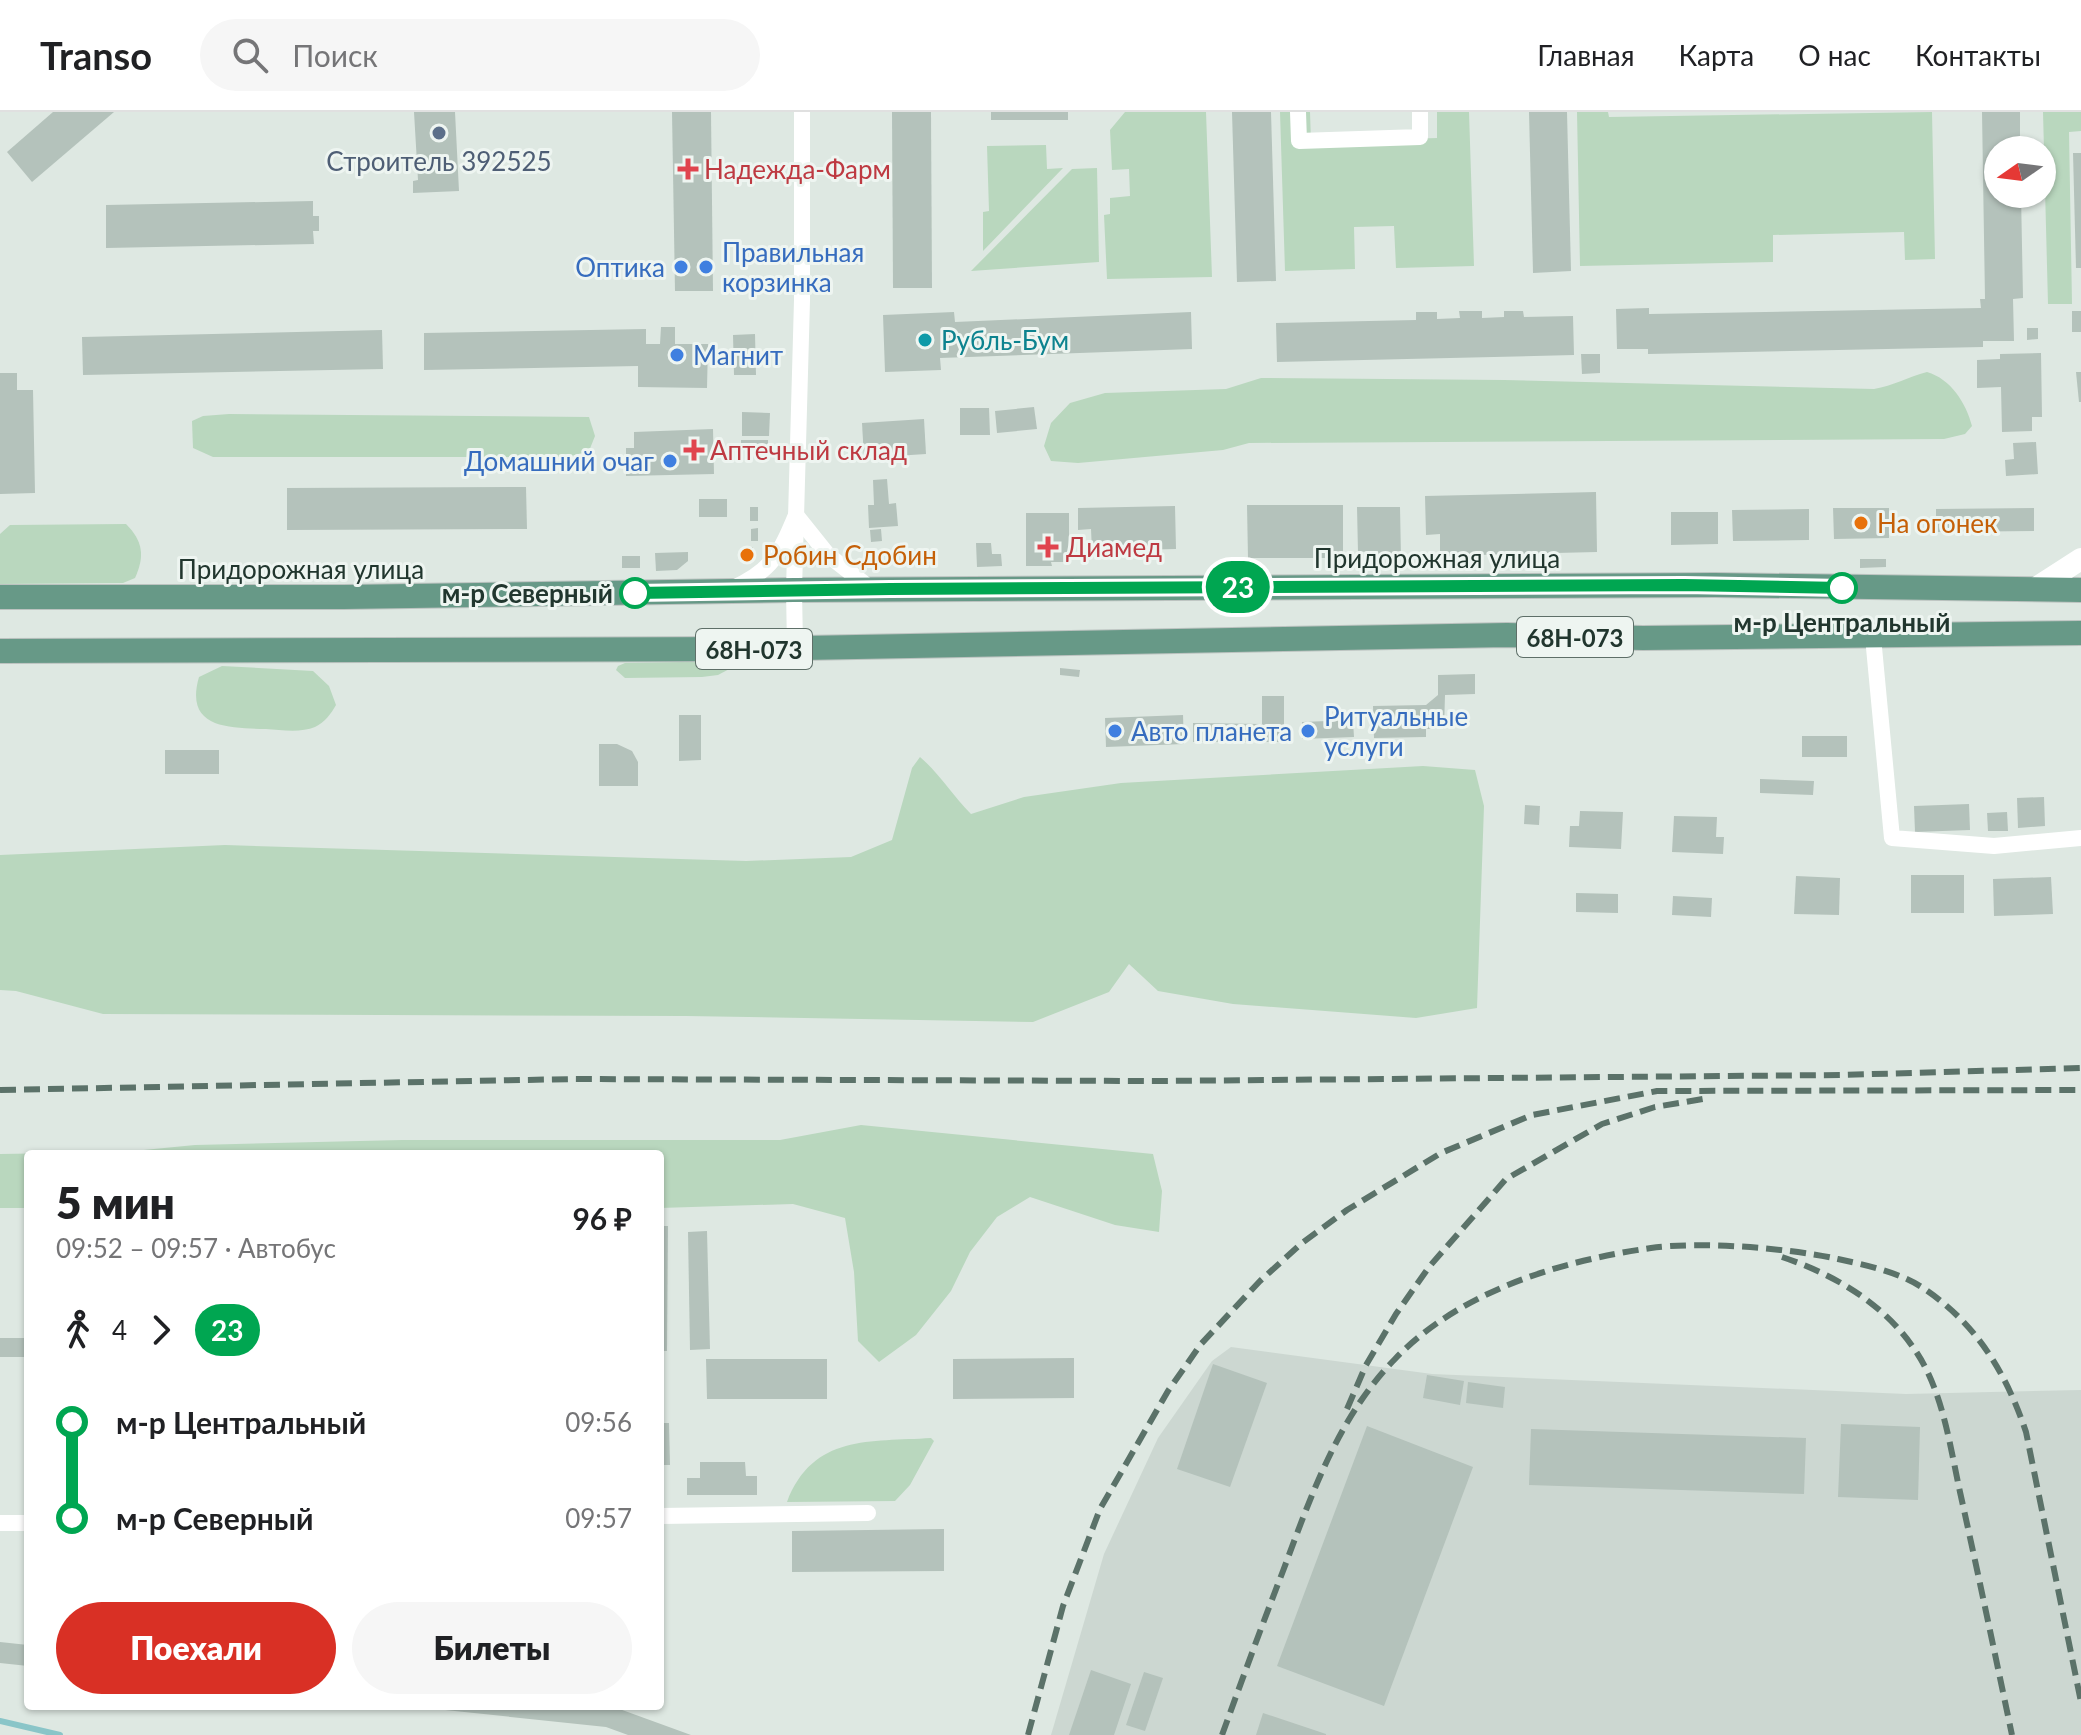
<!DOCTYPE html>
<html lang="ru">
<meta charset="utf-8">
<style>
body{margin:0;font-family:Lato,sans-serif;background:#f6f6f6;color:#202124;height:100vh;display:flex;flex-direction:column;font-size:30px;white-space:nowrap}
*{box-sizing:border-box;margin:0}
p{font-size:26px;color:#757577}
.icon{flex:none;width:44px;height:44px;fill:none;stroke:currentColor;stroke-width:2;stroke-linecap:round;stroke-linejoin:round}
.map{position:relative;flex:1;overflow:hidden}
.drawer{position:absolute;left:24px;top:1038px;width:640px;height:560px;display:flex;flex-direction:column;background:#fff;border-radius:8px;box-shadow:0 2px 6px #0004}
.drawer>*{flex:none}
.badge{padding:0 16px;border-radius:26px;font-size:28px;line-height:52px}
.needle{width:52px;rotate:256deg}
.fabs{position:absolute;left:1984px;top:24px;display:grid;gap:16px}
.fabs a{display:grid;place-items:center;width:72px;height:72px;border-radius:50%;background:#fff;box-shadow:0 2px 6px #0004;font-size:40px}
.map>.badge{position:absolute;translate:-50% -50%;box-shadow:0 0 0 4px #fff}
.legs{display:flex;align-items:center;gap:12px;height:88px;padding:0 32px;font-size:26px}
.legs p{margin-inline-start:auto}
.headline{display:flex;align-items:center;justify-content:space-between;height:136px;padding:0 32px}
h1{font-size:44px;font-weight:800;line-height:60px}
.action{display:flex;gap:16px;margin-top:auto;padding:16px 32px}
.action a{flex:1;height:92px;border-radius:48px;background:#d93025;color:#fff;font-size:32px;font-weight:800;line-height:92px;text-align:center}
.action a+a{background:#f6f6f6;color:#202124}
ul{padding:0 32px;list-style:none}
li{display:flex;align-items:center;gap:28px;height:96px;font-size:30px}
li i{display:grid;place-items:center;width:12px;height:100%;margin:0 10px;background:currentColor}
li i::after{content:'';width:20px;height:20px;margin:-10px;border:6px solid;border-radius:50%;background:#fff}
li p{margin-inline-start:auto}
li:first-child i{background:linear-gradient(#0000 50%,currentColor 0)}
li:last-child i{background:linear-gradient(currentColor 50%,#0000 0)}
header{display:flex;align-items:center;gap:48px;box-sizing:border-box;height:112px;padding:0 40px;background:#fff;border-bottom:2px solid #e0e0e0}
header strong{font-size:38px}
nav{display:flex;gap:44px;margin-inline-start:auto;font-size:28px}
.search{width:560px;height:72px;background:#f6f6f6;display:flex;align-items:center;gap:20px;box-sizing:border-box;padding:0 28px;border-radius:44px;color:#757577;font-size:30px}
.map>svg:first-child{display:block}
.built{fill:#ccd7d1}
.green{fill:#b9d7be}
.lines{fill:none;stroke-linecap:round;stroke-linejoin:round}
.stream{stroke:#8ac5c8;stroke-width:6}
.building{fill:#b4c2bb}
.primary-casing{stroke:#bcc3c0;stroke-width:26}
.minor{stroke:#fff;stroke-width:16}
.tertiary{stroke:#fff;stroke-width:22}
.primary{stroke:#679987;stroke-width:24}
.rail{stroke:#5b7269;stroke-width:6;stroke-dasharray:16 8;stroke-linecap:butt}
.line-1-casing{stroke:#fff;stroke-width:18}
.line-1{stroke:#00a651;stroke-width:12}
.service-dot{fill:#5c6f8a;stroke:#eef5f1;stroke-width:3}
.health-dot{fill:#e0444e;stroke:#eef5f1;stroke-width:3}
.shop-dot{fill:#3f7fe0;stroke:#eef5f1;stroke-width:3}
.culture-dot{fill:#0f9aa8;stroke:#eef5f1;stroke-width:3}
.food-dot{fill:#e8710a;stroke:#eef5f1;stroke-width:3}
.stop-1-dot{fill:#fff;stroke:#00a651;stroke-width:4}
.labels{text-anchor:middle;dominant-baseline:central;stroke-width:6;stroke-linejoin:round;paint-order:stroke}
.shield{fill:#eef5f1;stroke:#5e6f68;stroke-width:2}
.shield-label{font-size:24px;font-weight:bold;fill:#21362e}
.service-label{font-size:26px;fill:#4e5e75;stroke:#eef5f1}
.health-label{font-size:26px;fill:#be3a42;stroke:#eef5f1;text-anchor:start}
.shop-label{font-size:26px;fill:#366cbe;stroke:#eef5f1;text-anchor:start}
.culture-label{font-size:26px;fill:#0d838f;stroke:#eef5f1;text-anchor:start}
.food-label{font-size:26px;fill:#c56008;stroke:#eef5f1;text-anchor:start}
.street-label{font-size:26px;fill:#21362e;stroke:#eef5f1}
.stop-label{font-size:26px;font-weight:bold;fill:#21362e;stroke:#eef5f1;text-anchor:end}
</style>
<header>
<strong>Transo</strong>
<div class="search"><svg class="icon" aria-label="search" viewBox="0 0 24 24"><circle cx="10" cy="10" r="6"/><path d="M15 15l6 6"/></svg>Поиск</div>
<nav><a>Главная</a><a>Карта</a><a>О нас</a><a>Контакты</a></nav>
</header>
<div class="map">
<svg width="2081" height="1623" viewBox="0 0 2081 1623">
<rect width="100%" height="100%" fill="#dee8e2"/>
<polygon class="built" points="1231,1235 1432,1262 1906,1282 2081,1278 2081,1623 1051,1623 1104,1442 1158,1326 1212,1249"/>
<g class="green">
<polygon points="1125,0 1206,0 1212,165 1107,167 1104,103 1110,102 1110,86 1130,84 1129,57 1112,58 1110,18"/>
<polygon points="1280,0 1310,0 1311,30 1437,26 1437,0 1469,0 1474,154 1396,156 1394,114 1354,115 1355,157 1285,159"/>
<polygon points="1577,0 1608,0 1609,5 1932,0 1935,147 1905,148 1904,120 1773,123 1773,150 1580,154"/>
<polygon points="2043,0 2081,0 2081,19 2069,20 2072,192 2048,192"/>
<polygon points="1046,33 1047,57 1063,56 983,139 983,100 989,99 987,34"/>
<polygon points="1097,56 1099,150 971,159 1072,57"/>
<path d="M 1927,260 C 1951,267 1966,291 1972,314 L 1965,322 L 1944,327 L 1249,331 L 1223,338 L 1078,351 L 1051,349 L 1044,334 L 1051,311 L 1070,291 L 1105,281 L 1226,277 L 1261,266 L 1504,268 L 1874,277 C 1893,274 1908,265 1927,260 Z"/>
<polygon points="229,302 589,305 595,324 589,339 568,345 213,345 193,336 192,309 203,304"/>
<path d="M 126,412 C 143,429 145,444 135,466 L 123,471 L 0,472 L 0,422 L 10,413 Z"/>
<polygon points="735,549 735,554 718,563 702,565 625,566 616,558 618,554 625,551"/>
<path d="M 222,554 L 313,559 L 329,574 L 336,593 C 331,602 325,610 315,615 C 301,621 281,618 266,617 C 229,616 184,617 199,565 Z"/>
<path d="M 920,645 C 939,661 953,684 971,702 L 1024,685 L 1121,671 L 1423,654 L 1475,658 L 1484,694 L 1477,896 L 1416,906 L 1233,892 L 1158,879 L 1129,852 L 1109,880 L 1033,910 L 686,904 L 103,902 L 16,879 L 0,878 L 0,743 L 225,733 L 746,749 L 851,745 L 892,728 L 912,656 Z"/>
<polygon points="861,1013 1153,1042 1162,1079 1159,1120 1115,1113 1030,1085 997,1105 970,1140 951,1179 916,1223 879,1250 858,1229 854,1160 845,1106 793,1092 660,1096 660,1042 28,1042 28,1096 0,1096 0,1042 123,1040 195,1033 402,1028 780,1028"/>
<path d="M 931,1326 L 934,1329 L 910,1373 L 895,1389 L 787,1390 C 813,1322 870,1330 931,1326 Z"/>
</g>
<g class="lines">
<polyline class="stream" points="0,1609 60,1623"/>
</g>
<g class="building">
<polygon points="53,0 114,0 32,70 7,40"/>
<polygon points="414,0 455,0 459,79 413,81 413,69 418,68"/>
<polygon points="672,0 711,0 713,179 675,179"/>
<polygon points="892,0 931,0 932,176 893,176"/>
<rect x="991" y="0" width="77" height="8"/>
<polygon points="1232,0 1271,0 1276,169 1237,170"/>
<polygon points="1529,0 1567,0 1571,159 1533,161"/>
<polygon points="1982,0 2020,0 2020,38 1998,38 1998,82 2021,82 2023,186 2013,187 2014,229 1983,229 1983,235 1648,242 1648,237 1617,237 1616,197 1649,196 1649,202 1981,196 1980,187 1985,187"/>
<polygon points="2073,41 2081,41 2081,156 2076,156"/>
<polygon points="313,89 313,104 319,104 319,119 313,119 314,132 106,136 106,93"/>
<polygon points="1459,199 1482,199 1482,206 1504,205 1504,199 1523,199 1524,205 1573,204 1574,243 1277,250 1276,211 1416,208 1416,200 1437,200 1437,207 1460,206"/>
<rect x="2072" y="199" width="9" height="21"/>
<polygon points="954,200 955,210 1191,200 1192,237 940,246 941,258 885,260 883,203"/>
<polygon points="661,215 675,215 675,232 708,232 707,276 638,275 638,254 424,258 424,221 646,217 646,232 660,232"/>
<polygon points="2027,216 2038,216 2038,227 2027,228"/>
<polygon points="382,218 383,257 83,263 82,225"/>
<polygon points="755,222 756,263 734,263 733,223"/>
<polygon points="2041,241 2042,305 2032,305 2032,319 2002,320 2001,275 1977,276 1977,248 2000,247 2000,242"/>
<polygon points="1581,242 1600,242 1600,261 1582,262"/>
<polygon points="2076,260 2081,260 2081,290 2079,290"/>
<polygon points="0,261 17,261 17,278 33,278 35,381 0,382"/>
<polygon points="1034,295 1037,317 997,321 995,299"/>
<polygon points="960,296 989,296 990,323 960,323"/>
<polygon points="742,300 770,301 769,324 742,324"/>
<polygon points="924,307 926,342 864,346 862,311"/>
<polygon points="713,317 714,362 626,364 626,336 634,336 634,320"/>
<rect x="741" y="328" width="27" height="11"/>
<polygon points="2036,330 2038,362 2006,364 2005,348 2014,347 2013,331"/>
<polygon points="887,367 889,392 896,391 898,414 869,416 868,393 874,393 873,368"/>
<polygon points="526,375 527,417 287,418 287,376"/>
<polygon points="1596,380 1597,440 1440,444 1440,422 1426,423 1425,384"/>
<rect x="699" y="387" width="28" height="18"/>
<polygon points="1247,393 1343,393 1343,446 1248,446"/>
<polygon points="1175,394 1176,437 1092,439 1091,417 1078,418 1078,396"/>
<rect x="750" y="395" width="8" height="14"/>
<polygon points="1357,395 1400,395 1401,446 1378,446 1378,439 1358,440"/>
<polygon points="1833,396 1889,396 1889,426 1834,427"/>
<polygon points="2034,396 2034,419 1936,420 1936,397"/>
<polygon points="1809,397 1809,428 1733,429 1732,398"/>
<polygon points="1671,400 1718,400 1718,432 1671,433"/>
<polygon points="1026,401 1069,401 1069,450 1051,450 1052,454 1026,454"/>
<polygon points="758,416 758,429 751,429 751,417"/>
<polygon points="881,417 882,429 871,430 870,418"/>
<polygon points="976,431 991,431 992,442 1001,442 1002,454 977,455"/>
<polygon points="746,435 753,435 753,447 747,447"/>
<polygon points="688,440 688,449 677,458 656,459 655,441"/>
<rect x="622" y="444" width="18" height="12"/>
<polygon points="1860,447 1886,447 1886,455 1860,456"/>
<polygon points="1060,556 1080,558 1079,565 1060,563"/>
<polygon points="1475,562 1475,582 1445,583 1444,617 1426,617 1426,625 1374,626 1373,594 1426,593 1438,583 1438,563"/>
<polygon points="1262,584 1284,584 1284,630 1193,630 1193,611 1262,612"/>
<polygon points="679,603 701,603 701,648 679,649"/>
<polygon points="1183,603 1184,632 1106,635 1105,606"/>
<polygon points="1353,608 1354,625 1302,627 1302,610"/>
<rect x="1802" y="624" width="45" height="21"/>
<polygon points="599,632 617,632 632,639 638,650 638,674 599,674"/>
<rect x="165" y="638" width="54" height="24"/>
<polygon points="1760,667 1814,669 1813,683 1760,681"/>
<polygon points="2044,685 2045,714 2018,716 2017,686"/>
<polygon points="1969,692 1970,718 1915,720 1914,694"/>
<polygon points="1525,693 1540,694 1539,713 1524,712"/>
<polygon points="1580,699 1623,700 1621,737 1569,735 1570,714 1579,714"/>
<polygon points="2007,700 2008,719 1988,719 1987,701"/>
<polygon points="1674,704 1717,705 1716,725 1724,725 1723,742 1672,740"/>
<rect x="1911" y="763" width="53" height="38"/>
<polygon points="1796,764 1840,766 1839,803 1794,802"/>
<polygon points="2051,765 2053,802 1994,804 1993,767"/>
<polygon points="1576,781 1618,782 1618,801 1576,800"/>
<polygon points="1673,784 1712,786 1711,805 1672,803"/>
<polygon points="660,1114 668,1114 667,1239 660,1239"/>
<polygon points="707,1119 710,1237 690,1238 688,1120"/>
<rect x="0" y="1226" width="28" height="19"/>
<polygon points="1074,1246 1074,1286 953,1287 953,1247"/>
<polygon points="706,1247 827,1247 827,1287 707,1287"/>
<polygon points="1213,1252 1267,1271 1230,1375 1177,1357"/>
<polygon points="1427,1263 1464,1269 1460,1293 1423,1286"/>
<polygon points="1468,1270 1505,1275 1503,1296 1466,1291"/>
<polygon points="660,1311 669,1311 670,1353 660,1353"/>
<polygon points="1841,1312 1920,1315 1918,1388 1838,1385"/>
<polygon points="1367,1314 1473,1355 1384,1594 1277,1554"/>
<polygon points="1531,1317 1806,1326 1804,1382 1529,1373"/>
<polygon points="700,1350 745,1350 746,1364 757,1364 757,1383 687,1383 687,1366 700,1366"/>
<polygon points="944,1417 944,1459 792,1460 792,1419"/>
<polygon points="0,1530 28,1533 28,1554 0,1551"/>
<polygon points="1091,1558 1131,1572 1114,1623 1069,1623"/>
<polygon points="1144,1560 1163,1566 1145,1619 1126,1613"/>
<polygon points="426,1594 614,1595 691,1623 628,1623 606,1615 426,1596"/>
<polygon points="1263,1601 1326,1622 1326,1623 1256,1623"/>
</g>
<g class="lines">
<defs>
<g id="primary">
<polyline points="0,485 344,485 794,478 1715,473 2081,478"/>
<polyline points="0,539 748,537 1507,523 1643,526 2081,521"/>
</g>
</defs>
<use href="#primary" class="primary-casing"/>
<g class="minor">
<polyline points="1298,0 1299,29 1420,25 1420,0"/>
<path d="M 733,476 C 772,459 780,441 796,403 L 828,443 L 870,476"/>
<polyline points="1873,525 1892,726 1994,734 2081,726"/>
<polyline points="795,535 794,478 802,188 802,0"/>
<polyline points="660,1404 868,1401"/>
<polyline points="0,1411 28,1411"/>
</g>
<polyline class="tertiary" points="2033,478 2081,447"/>
<use href="#primary" class="primary"/>
<g class="rail">
<polyline points="0,978 575,967 1154,969 1841,963 2081,956"/>
<path d="M 1782,1145 C 1836,1163 1886,1193 1917,1241 C 1943,1281 1950,1334 1960,1380 C 1978,1461 1995,1542 2012,1623"/>
<polyline points="1347,1297 1366,1253 1396,1202 1429,1155 1506,1067 1602,1012 1655,995 1703,987"/>
<polyline points="1028,1623 1063,1494 1100,1397 1168,1279 1201,1232 1260,1169 1302,1131 1347,1098 1441,1041 1532,1003 1657,979 2081,978"/>
<path d="M 1222,1623 C 1242,1568 1262,1513 1283,1459 C 1311,1384 1338,1305 1395,1247 C 1460,1179 1560,1149 1651,1136 C 1702,1129 1787,1136 1838,1147 C 1866,1153 1899,1160 1923,1176 C 1977,1212 2006,1261 2026,1320 L 2081,1590"/>
</g>
</g>
<g class="lines">
<defs>
<polyline id="line-1" points="635,481 890,477 1684,473 1842,476"/>
</defs>
<use href="#line-1" class="line-1-casing"/>
<use href="#line-1" class="line-1"/>
</g>
<circle class="service-dot" cx="439" cy="21" r="8"/>
<g class="health-dot">
<path d="M684 45h8v8h8v8h-8v8h-8v-8h-8v-8h8z"/>
<path d="M690 326h8v8h8v8h-8v8h-8v-8h-8v-8h8z"/>
<path d="M1044 423h8v8h8v8h-8v8h-8v-8h-8v-8h8z"/>
</g>
<g class="shop-dot">
<circle cx="681" cy="155" r="8"/>
<circle cx="706" cy="155" r="8"/>
<circle cx="677" cy="243" r="8"/>
<circle cx="670" cy="349" r="8"/>
<circle cx="1115" cy="619" r="8"/>
<circle cx="1308" cy="619" r="8"/>
</g>
<circle class="culture-dot" cx="925" cy="228" r="8"/>
<g class="food-dot">
<circle cx="1861" cy="411" r="8"/>
<circle cx="747" cy="443" r="8"/>
</g>
<g class="stop-1-dot">
<circle cx="1842" cy="476" r="14"/>
<circle cx="635" cy="481" r="14"/>
</g>
<g class="labels">
<g class="shield">
<rect x="1517" y="505" width="116" height="40" rx="6"/>
<rect x="696" y="517" width="116" height="40" rx="6"/>
</g>
<g class="shield-label">
<text x="1575" y="525">68Н-073</text>
<text x="754" y="537">68Н-073</text>
</g>
<g class="service-label">
<text x="439" y="49">Строитель 392525</text>
</g>
<g class="health-label">
<text x="704" y="57">Надежда-Фарм</text>
<text x="710" y="338">Аптечный склад</text>
<text x="1066" y="435">Диамед</text>
</g>
<g class="shop-label">
<text x="722" y="140">Правильная<tspan x="722" dy="30">корзинка</tspan></text>
<text x="665" y="155" text-anchor="end">Оптика</text>
<text x="693" y="243">Магнит</text>
<text x="654" y="349" text-anchor="end">Домашний очаг</text>
<text x="1324" y="604">Ритуальные<tspan x="1324" dy="30">услуги</tspan></text>
<text x="1131" y="619">Авто планета</text>
</g>
<g class="culture-label">
<text x="941" y="228">Рубль-Бум</text>
</g>
<g class="food-label">
<text x="1877" y="411">На огонек</text>
<text x="763" y="443">Робин Сдобин</text>
</g>
<g class="street-label">
<text x="1437" y="446">Придорожная улица</text>
<text x="301" y="457">Придорожная улица</text>
</g>
<g class="stop-label">
<text x="613" y="481">м-р Северный</text>
<text x="1842" y="510" text-anchor="middle">м-р Центральный</text>
</g>
</g>
</svg>
<div class="fabs">
<a><svg class="needle" viewBox="-14 -14 28 28"><path d="M0-13l5 13h-10z" fill="#e53935"/><path d="M0 13l5-13h-10z" fill="#757577"/></svg></a>
</div>
<b class="badge" style="left:1238px;top:475px;background:#00a651;color:#fff">23</b>
<section class="drawer">
<div class="headline"><div><h1>5 мин</h1><p>09:52 – 09:57 · Автобус</p></div><b>96 ₽</b></div>
<div class="legs"><svg class="icon" aria-label="walk" viewBox="0 0 24 24"><circle cx="13" cy="4" r="2"/><path d="M13 8l-2 6 4 7M11 14l-3 7M7 12l3-4h3l4 4"/></svg>4<svg class="icon" aria-label="forward" viewBox="0 0 24 24"><path d="M9 5l7 7-7 7"/></svg><b class="badge" style="background:#00a651;color:#fff">23</b></div>
<ul>
<li><i style="color:#00a651"></i><b>м-р Центральный</b><p>09:56</p></li>
<li><i style="color:#00a651"></i><b>м-р Северный</b><p>09:57</p></li>
</ul>
<div class="action"><a>Поехали</a><a>Билеты</a></div>
</section>
</div>
